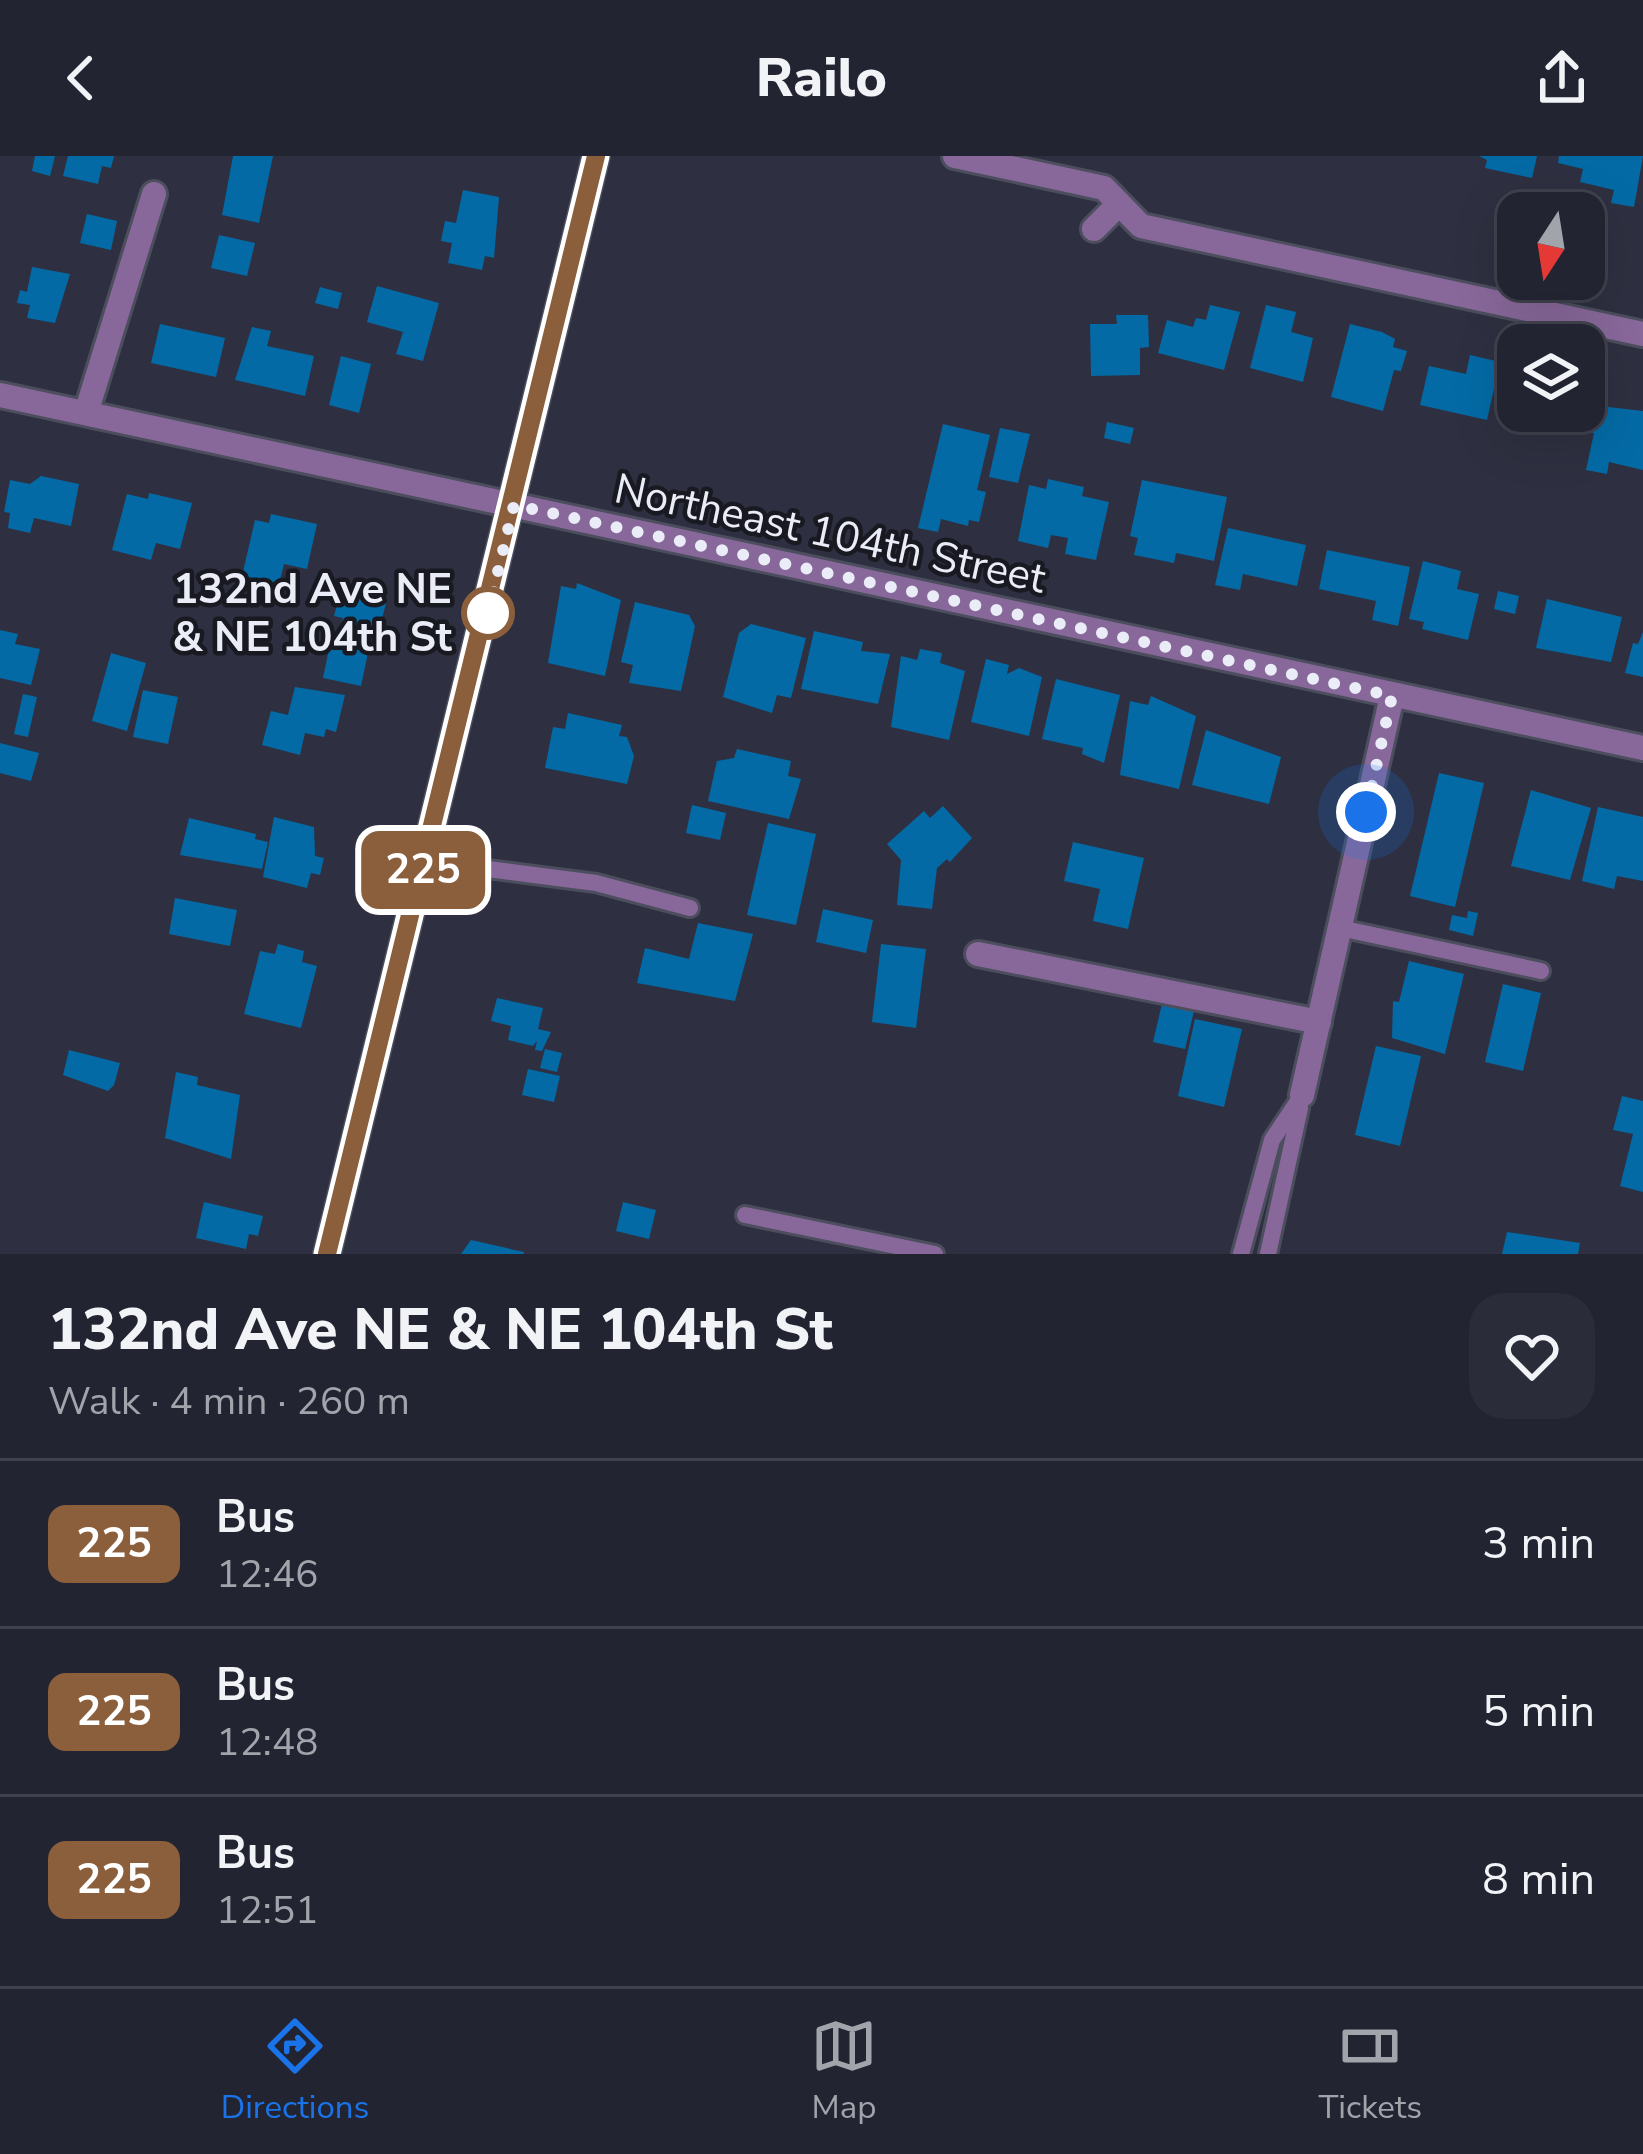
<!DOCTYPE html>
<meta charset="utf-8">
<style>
body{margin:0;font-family:"Nunito Sans",sans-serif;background:#2a2c39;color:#f1f3f6;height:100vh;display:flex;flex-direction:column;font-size:45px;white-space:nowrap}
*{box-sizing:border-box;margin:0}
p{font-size:39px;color:#a2a4ab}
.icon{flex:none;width:66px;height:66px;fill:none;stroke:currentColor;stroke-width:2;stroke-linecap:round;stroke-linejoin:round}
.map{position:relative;height:1098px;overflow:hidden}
.sheet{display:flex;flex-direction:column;background:#222431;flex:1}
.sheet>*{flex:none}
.badge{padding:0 24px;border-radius:18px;font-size:42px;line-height:78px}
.needle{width:78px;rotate:192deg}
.fabs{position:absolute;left:1497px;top:36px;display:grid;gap:24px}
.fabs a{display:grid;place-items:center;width:108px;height:108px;border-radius:24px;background:#222431;box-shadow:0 12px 48px #0002,0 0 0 3px #3f414d;font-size:60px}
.you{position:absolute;width:60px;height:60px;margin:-30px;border:9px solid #fff;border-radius:50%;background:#1a73e8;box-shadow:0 0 0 18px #1a73e833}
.map>.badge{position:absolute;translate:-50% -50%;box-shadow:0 0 0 6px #fff}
.round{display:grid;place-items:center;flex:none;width:126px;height:126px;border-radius:36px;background:#2a2c39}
.overview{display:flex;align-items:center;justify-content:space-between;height:204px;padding:0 48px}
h1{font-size:57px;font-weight:800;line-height:90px}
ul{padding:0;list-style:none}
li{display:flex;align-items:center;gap:36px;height:168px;padding:0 48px;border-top:3px solid #3f414d}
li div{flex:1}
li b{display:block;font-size:45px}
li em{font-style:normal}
li .badge{min-width:132px;font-weight:700;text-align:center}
header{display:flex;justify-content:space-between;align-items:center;height:156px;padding:0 48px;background:#222431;font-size:54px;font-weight:800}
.tabs{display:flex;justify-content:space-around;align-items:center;height:168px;border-top:3px solid #3f414d;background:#222431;font-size:33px;color:#a2a4ab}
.tabs a{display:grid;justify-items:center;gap:6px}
.tabs .active{color:#1a73e8}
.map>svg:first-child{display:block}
.building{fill:#046aa5}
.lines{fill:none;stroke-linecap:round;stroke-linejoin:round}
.service-casing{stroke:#4c4e5e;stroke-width:22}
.minor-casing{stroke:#4c4e5e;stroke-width:30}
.tertiary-casing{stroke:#4c4e5e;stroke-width:30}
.service{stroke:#88689a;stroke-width:16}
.minor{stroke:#88689a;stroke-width:24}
.tertiary{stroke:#88689a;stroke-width:24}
.line-casing{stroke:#fff;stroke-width:27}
.line{stroke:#8b5e3c;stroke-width:18}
.walk{stroke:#eaecf7;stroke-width:12;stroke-dasharray:0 21.6}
.stop-dot{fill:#fff;stroke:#8b5e3c;stroke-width:6}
.labels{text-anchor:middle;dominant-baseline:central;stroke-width:9;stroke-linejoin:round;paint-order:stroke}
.street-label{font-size:42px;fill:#eaecf7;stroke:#181921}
.stop-label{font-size:42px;font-weight:bold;fill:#eaecf7;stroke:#181921;text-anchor:end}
</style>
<header><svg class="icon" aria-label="back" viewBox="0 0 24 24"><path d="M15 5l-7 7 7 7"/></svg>Railo<svg class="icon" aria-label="share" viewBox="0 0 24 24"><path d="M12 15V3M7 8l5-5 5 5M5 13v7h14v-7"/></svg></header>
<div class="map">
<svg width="1643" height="1098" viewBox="0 0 1643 1098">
<rect width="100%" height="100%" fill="#2e3041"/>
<g class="building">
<polygon points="35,0 55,0 50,20 32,15"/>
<polygon points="68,0 114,0 111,12 102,10 98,28 63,20"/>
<polygon points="233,0 273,0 259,67 222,59"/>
<polygon points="1479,0 1537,0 1532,22 1485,12 1487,4"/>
<polygon points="1559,0 1643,0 1634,51 1611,47 1614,34 1580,26 1583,13 1558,7"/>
<polygon points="463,34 499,41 494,102 485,100 482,114 448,107 452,87 441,85 445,65 456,67"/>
<polygon points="87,58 117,65 111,94 80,87"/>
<polygon points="219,79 255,87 247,120 211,112"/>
<polygon points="32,111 70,118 55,167 27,162 30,149 17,147 20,134 27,136"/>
<polygon points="377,130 439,147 423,205 396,198 403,176 367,166"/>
<polygon points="320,131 342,137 338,153 315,147"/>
<polygon points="1210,149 1240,156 1224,214 1158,197 1167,164 1193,171 1196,162 1206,164"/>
<polygon points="1266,149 1296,156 1291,176 1313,182 1303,226 1250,212"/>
<polygon points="1116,159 1148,159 1149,191 1140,192 1140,219 1091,220 1090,168 1117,168"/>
<polygon points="160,168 225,182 216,221 151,207"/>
<polygon points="1350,168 1382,176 1395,183 1393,191 1407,195 1401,215 1394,214 1383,255 1331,241"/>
<polygon points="252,171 271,175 267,190 314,200 305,240 235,224"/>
<polygon points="1470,199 1500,206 1487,264 1420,249 1429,210 1466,218"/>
<polygon points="341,200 371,208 359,257 329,249"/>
<polygon points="1600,250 1643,255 1643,314 1609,306 1607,318 1586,314 1594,277 1587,276"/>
<polygon points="1517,255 1568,255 1563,278 1514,268"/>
<polygon points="1107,266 1134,272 1130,288 1104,282"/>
<polygon points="943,268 990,279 977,334 986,336 979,366 969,364 968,370 941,363 938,376 918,372"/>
<polygon points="1000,272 1030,278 1018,327 989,321"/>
<polygon points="41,320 79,328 71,370 34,362 30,377 8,372 10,357 4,356 10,324 30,328"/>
<polygon points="1048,323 1084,331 1082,340 1109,346 1096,404 1065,398 1068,382 1051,379 1048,392 1018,385 1029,329 1046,333"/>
<polygon points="1142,324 1227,341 1214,405 1176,397 1174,407 1134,399 1138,382 1130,380"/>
<polygon points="149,337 192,347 180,393 156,387 151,404 112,394 127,338 148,343"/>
<polygon points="271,358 317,368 307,413 284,408 279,428 242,420 255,364 269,367"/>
<polygon points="1228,372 1306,389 1297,430 1243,418 1240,434 1215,429"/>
<polygon points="1327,394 1410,411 1398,470 1372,464 1376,445 1319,433"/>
<polygon points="1423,405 1461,415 1457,433 1479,438 1468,484 1422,473 1424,466 1409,463"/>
<polygon points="577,427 621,444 605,520 548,507 561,430 576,433"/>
<polygon points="351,435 387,444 376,484 340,474 343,462 334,460 339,441 348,444"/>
<polygon points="1498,435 1519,440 1515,458 1494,453"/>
<polygon points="1547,443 1622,461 1611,506 1536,492"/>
<polygon points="635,446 689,459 695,470 681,535 629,527 633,509 621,506"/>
<polygon points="751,468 806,482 791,542 777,539 772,557 723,541 739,477"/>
<polygon points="0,474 18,478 15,488 40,493 31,529 0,522"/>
<polygon points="814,475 863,486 861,495 890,498 878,548 801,533"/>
<polygon points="1643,476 1643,521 1625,517 1633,487 1638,488"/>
<polygon points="331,484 369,492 361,530 323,522"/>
<polygon points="920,493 942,497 940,507 965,515 949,584 891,571 901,500 917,504"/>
<polygon points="111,497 146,507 127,575 92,565"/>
<polygon points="986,503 1009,509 1007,518 1019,512 1042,521 1029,580 971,566"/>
<polygon points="1056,523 1120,539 1104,607 1082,598 1083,592 1042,583"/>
<polygon points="295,531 345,539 336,576 326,573 324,581 305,577 300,599 262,589 271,555 288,559"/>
<polygon points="143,534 178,541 168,588 133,581"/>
<polygon points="23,538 37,541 28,581 14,578"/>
<polygon points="1151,540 1196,560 1179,633 1120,619 1130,545 1148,549"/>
<polygon points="568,557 622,569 619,580 627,581 634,600 627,628 545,612 553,571 565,573"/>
<polygon points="1206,574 1281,601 1269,648 1192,629"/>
<polygon points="0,587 39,597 31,625 0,617"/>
<polygon points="737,593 791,605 788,620 801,623 789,663 708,645 717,605 734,602"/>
<polygon points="1439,617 1484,627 1455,751 1410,740"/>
<polygon points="1531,634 1591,652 1570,724 1511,710"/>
<polygon points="692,649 726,657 720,684 686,677"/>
<polygon points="943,650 972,682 950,706 947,703 937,712 932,753 897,749 901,704 887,688 924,655 930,662"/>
<polygon points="1598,651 1643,661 1643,725 1617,720 1614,733 1582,725"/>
<polygon points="274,661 314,671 315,700 324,702 320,719 311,717 307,732 263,721"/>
<polygon points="189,662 256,678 255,683 268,686 262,713 180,699"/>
<polygon points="768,667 816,678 796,769 747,759"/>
<polygon points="1073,686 1144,702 1128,773 1093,765 1100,733 1064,725"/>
<polygon points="175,742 237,754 230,790 169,778"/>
<polygon points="823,753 873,764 866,797 816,786"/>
<polygon points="1468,755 1478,757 1473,780 1449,774 1452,759 1467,762"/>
<polygon points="698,767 753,778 735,845 637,827 645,792 689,803"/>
<polygon points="278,788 304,795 302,806 317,810 301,872 244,858 260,795 275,798"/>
<polygon points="881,788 926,793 916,872 872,866"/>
<polygon points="1409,805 1464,818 1445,898 1392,882 1393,845 1399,846"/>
<polygon points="1503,828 1541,837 1523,915 1485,906"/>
<polygon points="497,842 543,852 538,873 551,876 542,895 535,894 537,885 533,890 508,884 511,870 491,865"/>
<polygon points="1162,848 1194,855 1185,893 1153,886"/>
<polygon points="1195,863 1242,873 1224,951 1178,940"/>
<polygon points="1376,890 1421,900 1400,990 1355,979"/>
<polygon points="545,893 562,897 557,916 540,912"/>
<polygon points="69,894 120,907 114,929 108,935 63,919"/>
<polygon points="528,913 560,920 554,946 522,939"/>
<polygon points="176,916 198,921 197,929 240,939 231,1003 165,982"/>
<polygon points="1622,940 1643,945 1643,1036 1620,1030 1633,978 1613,974"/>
<polygon points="204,1046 263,1060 258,1080 249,1078 246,1093 196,1082"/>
<polygon points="623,1046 656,1054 649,1083 616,1075"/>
<polygon points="1507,1076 1580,1087 1578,1098 1502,1098"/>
<polygon points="471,1084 524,1096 524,1098 461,1098"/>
</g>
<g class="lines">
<defs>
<g id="service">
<polyline points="426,705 596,727 690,752"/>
<polyline points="1340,772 1541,815"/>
<polyline points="745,1059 935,1098"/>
<polyline points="1241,1098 1272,984 1302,939"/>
<polyline points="1268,1098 1300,952"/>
</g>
<g id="minor">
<polyline points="955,0 1104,32 1141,70 1643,178"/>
<polyline points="1094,73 1119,48"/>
<polyline points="0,239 1643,592"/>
<polyline points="86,257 154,38"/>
<polyline points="978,798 1319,866"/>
<polyline points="1302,939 1392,540"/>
</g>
<polyline id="tertiary" points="327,1098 596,0"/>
</defs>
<use href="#service" class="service-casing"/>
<use href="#minor" class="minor-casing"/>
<use href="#tertiary" class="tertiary-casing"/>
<use href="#service" class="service"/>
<use href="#minor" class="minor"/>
<use href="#tertiary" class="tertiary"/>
</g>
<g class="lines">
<defs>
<polyline id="line" points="327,1098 596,0"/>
</defs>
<use href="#line" class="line-casing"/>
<use href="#line" class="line"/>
<polyline class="walk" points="488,457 514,349 1392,540 1366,656"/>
</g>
<circle class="stop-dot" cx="488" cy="457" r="24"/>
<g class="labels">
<g class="street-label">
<text transform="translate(830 378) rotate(12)">Northeast 104th Street</text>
</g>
<g class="stop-label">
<text x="452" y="433">132nd Ave NE<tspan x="452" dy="48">&amp; NE 104th St</tspan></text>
</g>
</g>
</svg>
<div class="fabs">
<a><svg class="needle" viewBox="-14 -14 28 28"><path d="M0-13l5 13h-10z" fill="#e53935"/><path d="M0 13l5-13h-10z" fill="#a2a4ab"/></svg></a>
<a><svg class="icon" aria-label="layers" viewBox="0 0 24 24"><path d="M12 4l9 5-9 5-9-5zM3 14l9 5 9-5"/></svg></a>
</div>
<div class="you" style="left:1366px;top:656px"></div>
<b class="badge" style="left:423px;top:714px;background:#8b5e3c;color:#fff">225</b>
</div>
<section class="sheet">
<div class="overview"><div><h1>132nd Ave NE &amp; NE 104th St</h1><p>Walk · 4 min · 260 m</p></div><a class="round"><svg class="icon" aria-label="heart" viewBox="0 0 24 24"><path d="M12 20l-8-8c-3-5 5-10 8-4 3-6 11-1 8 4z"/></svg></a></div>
<ul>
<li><span class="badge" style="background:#8b5e3c;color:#fff">225</span><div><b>Bus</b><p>12:46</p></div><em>3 min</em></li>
<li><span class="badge" style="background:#8b5e3c;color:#fff">225</span><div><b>Bus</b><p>12:48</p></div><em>5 min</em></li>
<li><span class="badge" style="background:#8b5e3c;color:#fff">225</span><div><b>Bus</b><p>12:51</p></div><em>8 min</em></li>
</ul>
</section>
<nav class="tabs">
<a class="active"><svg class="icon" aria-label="directions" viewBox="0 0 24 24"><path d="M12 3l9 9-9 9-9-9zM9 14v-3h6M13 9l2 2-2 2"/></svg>Directions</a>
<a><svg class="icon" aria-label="map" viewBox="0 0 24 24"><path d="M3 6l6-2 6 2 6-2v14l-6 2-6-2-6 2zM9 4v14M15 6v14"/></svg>Map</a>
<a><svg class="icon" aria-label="tickets" viewBox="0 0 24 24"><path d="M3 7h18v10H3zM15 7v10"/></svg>Tickets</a>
</nav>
